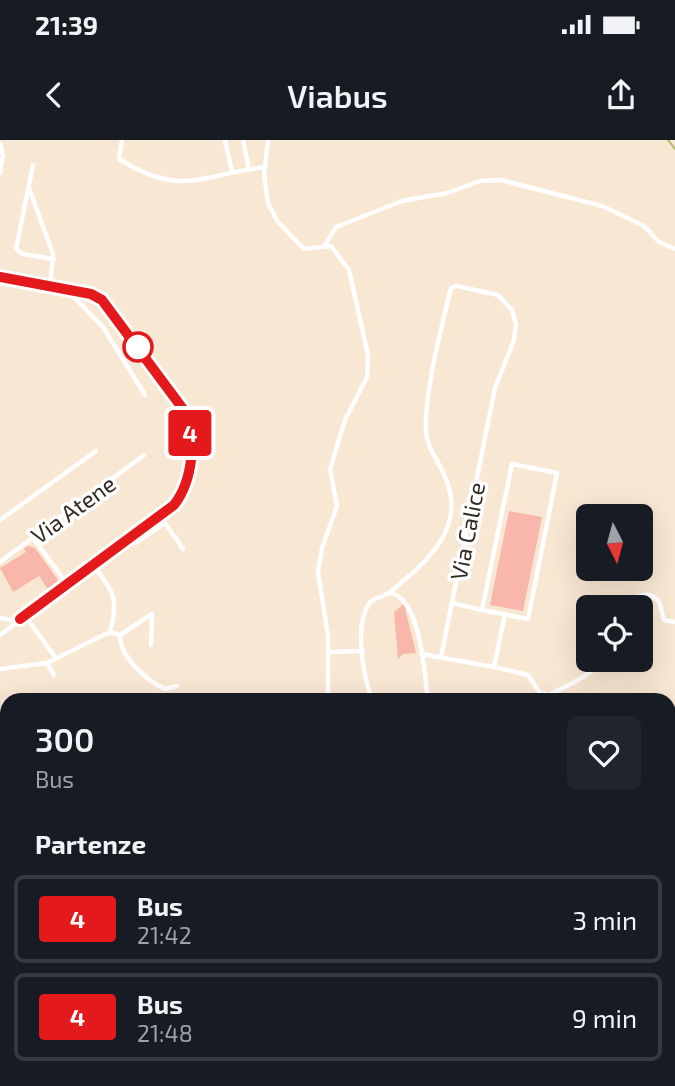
<!DOCTYPE html>
<html lang="it">
<style>
body{margin:0;font-family:"Exo 2",sans-serif;background:#20242c;color:#f1f3f6;height:100vh;display:flex;flex-direction:column;font-size:26px;white-space:nowrap}
*{box-sizing:border-box;margin:0}
p{font-size:23px;color:#9ea1a6}
.icon{flex:none;width:38px;height:38px;fill:none;stroke:currentColor;stroke-width:2;stroke-linecap:round;stroke-linejoin:round}
.map{position:relative;flex:1;overflow:hidden}
.drawer{position:absolute;left:0px;top:553px;width:676px;height:394px;display:flex;flex-direction:column;background:#171b24;border-radius:21px 21px 0 0;box-shadow:0 7px 28px #0002}
.drawer>*{flex:none}
.badge{padding:0 14px;border-radius:5px;font-size:24px;line-height:46px}
.needle{width:46px;rotate:174deg}
.buttons{position:absolute;left:576px;top:364px;display:grid;gap:14px}
.buttons a{display:grid;place-items:center;width:77px;height:77px;border-radius:10px;background:#171b24;box-shadow:0 7px 28px #0002;font-size:35px}
.map>.badge{position:absolute;translate:-50% -50%;box-shadow:0 0 0 4px #fff}
h2{padding:0 35px;font-size:26px;line-height:63px}
.round{display:grid;place-items:center;flex:none;width:74px;height:74px;border-radius:10px;background:#20242c}
.summary{display:flex;align-items:center;justify-content:space-between;height:119px;padding:0 35px}
h1{font-size:33px;font-weight:600;line-height:52px}
ul{padding:0;list-style:none}
li{display:flex;align-items:center;gap:21px;height:88px;margin:0 14px 10px;padding:0 21px;border:4px solid #363941;border-radius:10px}
li div{flex:1}
li b{display:block;font-size:26px}
li em{font-style:normal}
li .badge{min-width:77px;font-weight:700;text-align:center}
.status{display:flex;justify-content:space-between;align-items:center;height:49px;padding:0 35px;background:#171b24;direction:ltr}
.status svg{height:19px;fill:currentColor}
header{display:flex;justify-content:space-between;align-items:center;height:91px;padding:0 35px;background:#171b24;font-size:32px;font-weight:600}
.map>svg:first-child{display:block}
.green{fill:#f9b6ab}
.lines{fill:none;stroke-linecap:round;stroke-linejoin:round}
.stream{stroke:#adba6e;stroke-width:2}
.street{stroke:#fff;stroke-width:4.5}
.secondary{stroke:#fff;stroke-width:6}
.line-casing{stroke:#fff;stroke-width:16}
.line{stroke:#e4191c;stroke-width:10}
.stop-dot{fill:#fff;stroke:#e4191c;stroke-width:3.5}
.labels{text-anchor:middle;dominant-baseline:central;stroke-width:7;stroke-linejoin:round;paint-order:stroke}
.street-label{font-size:23px;fill:#312b23;stroke:#fff}
</style>
<div class="status"><b>21:39</b><svg viewBox="0 0 49 12"><path d="M0 12V9h3v3zM5 12V6h3v6zM10 12V3h3v9zM15 12V0h3v12zM26 1h20v11H26zM47 4h2v5h-2z"/></svg></div>
<header><svg class="icon" aria-label="back" viewBox="0 0 24 24"><path d="M15 5l-7 7 7 7"/></svg>Viabus<svg class="icon" aria-label="share" viewBox="0 0 24 24"><path d="M12 15V3M7 8l5-5 5 5M5 13v7h14v-7"/></svg></header>
<div class="map">
<svg width="675" height="946" viewBox="0 0 675 946">
<rect width="100%" height="100%" fill="#f7e7d3"/>
<g class="green">
<polygon points="509,371 542,377 523,471 490,465"/>
<polygon points="28,406 35,408 58,440 56,448 50,452 39,436 13,452 0,428 26,412 24,409"/>
<polygon points="404,464 416,513 403,514 398,519 394,472"/>
</g>
<g class="lines">
<polyline class="stream" points="668,0 675,9"/>
<g class="street">
<path d="M 122,0 L 119,19 C 182,58 200,35 265,27"/>
<polyline points="225,0 232,32"/>
<polyline points="243,0 249,29"/>
<polyline points="268,0 264,34 268,63 278,82 304,109 331,106 349,130 368,215 367,237 345,280 330,329 337,366 322,408 318,432 328,495 328,560"/>
<polyline points="0,4 3,15 0,33"/>
<polyline points="33,25 16,109 22,114 54,119"/>
<polyline points="29,48 53,114 50,147"/>
<polyline points="325,105 336,87 402,61 447,53 480,41 501,40 602,66 644,86 659,102 675,109"/>
<polyline points="0,137 91,154 102,160 133,198 189,282 190,317 186,342 179,358 164,375 0,495"/>
<polyline points="67,150 103,187 145,255"/>
<polygon points="512,324 557,333 528,479 482,470"/>
<polyline points="0,380 96,311"/>
<polyline points="33,398 68,445"/>
<polyline points="133,399 136,403 165,383 183,409"/>
<polyline points="0,422 144,315"/>
<path d="M 94,426 C 114,453 119,458 110,492"/>
<path d="M 389,453 C 424,424 467,390 446,339 C 440,322 426,308 426,290 C 424,255 442,184 451,148 L 457,146 L 498,155 L 512,170 L 516,184 L 514,200 L 495,248 L 441,517"/>
<polyline points="452,463 482,470"/>
<path d="M 603,467 L 608,460 C 613,460 621,462 626,461 C 641,458 644,448 659,461 L 664,480 L 675,482"/>
<polyline points="25,476 56,518"/>
<polyline points="0,478 16,481"/>
<polyline points="110,492 120,495 152,474 151,505"/>
<path d="M 120,495 C 119,516 147,541 165,549 L 177,546"/>
<polyline points="329,512 363,511"/>
<polyline points="421,514 494,527 505,474"/>
<polyline points="47,523 54,535"/>
<polyline points="494,527 528,535 540,553 549,555 580,539 607,520"/>
<polyline points="0,529 47,523 110,492"/>
<path d="M 372,560 C 363,534 353,484 371,461 L 389,453 C 421,456 424,533 428,560"/>
<polyline points="668,839 675,844"/>
<polyline points="0,916 1,914"/>
<polyline points="0,937 8,946"/>
<polyline points="41,940 46,946"/>
<polyline points="80,940 85,946"/>
<polyline points="496,940 505,946"/>
<polyline points="172,946 175,940"/>
</g>
<g class="secondary">
<polyline points="0,585 7,588"/>
<polyline points="668,783 675,785"/>
</g>
</g>
<g class="lines">
<defs>
<path id="line" d="M 0,137 L 91,154 L 102,160 L 183,269 C 199,295 192,342 174,365 L 20,479"/>
</defs>
<use href="#line" class="line-casing"/>
<use href="#line" class="line"/>
</g>
<circle class="stop-dot" cx="138" cy="207" r="14"/>
<g class="labels">
<g class="street-label">
<text transform="translate(73 369) rotate(-36)">Via Atene</text>
<text transform="translate(467 391) rotate(-79)">Via Calice</text>
</g>
</g>
</svg>
<div class="buttons">
<a><svg class="needle" viewBox="-14 -14 28 28"><path d="M0-13l5 13h-10z" fill="#e53935"/><path d="M0 13l5-13h-10z" fill="#9ea1a6"/></svg></a>
<a><svg class="icon" aria-label="locate" viewBox="0 0 24 24"><circle cx="12" cy="12" r="6"/><path d="M12 2v4M12 18v4M2 12h4M18 12h4"/></svg></a>
</div>
<b class="badge" style="left:190px;top:293px;background:#e4191c;color:#fff">4</b>
<section class="drawer">
<div class="summary"><div><h1>300</h1><p>Bus</p></div><a class="round"><svg class="icon" aria-label="heart" viewBox="0 0 24 24"><path d="M12 20l-8-8c-3-5 5-10 8-4 3-6 11-1 8 4z"/></svg></a></div>
<h2>Partenze</h2>
<ul>
<li><span class="badge" style="background:#e4191c;color:#fff">4</span><div><b>Bus</b><p>21:42</p></div><em>3 min</em></li>
<li><span class="badge" style="background:#e4191c;color:#fff">4</span><div><b>Bus</b><p>21:48</p></div><em>9 min</em></li>
</ul>
</section>
</div>
